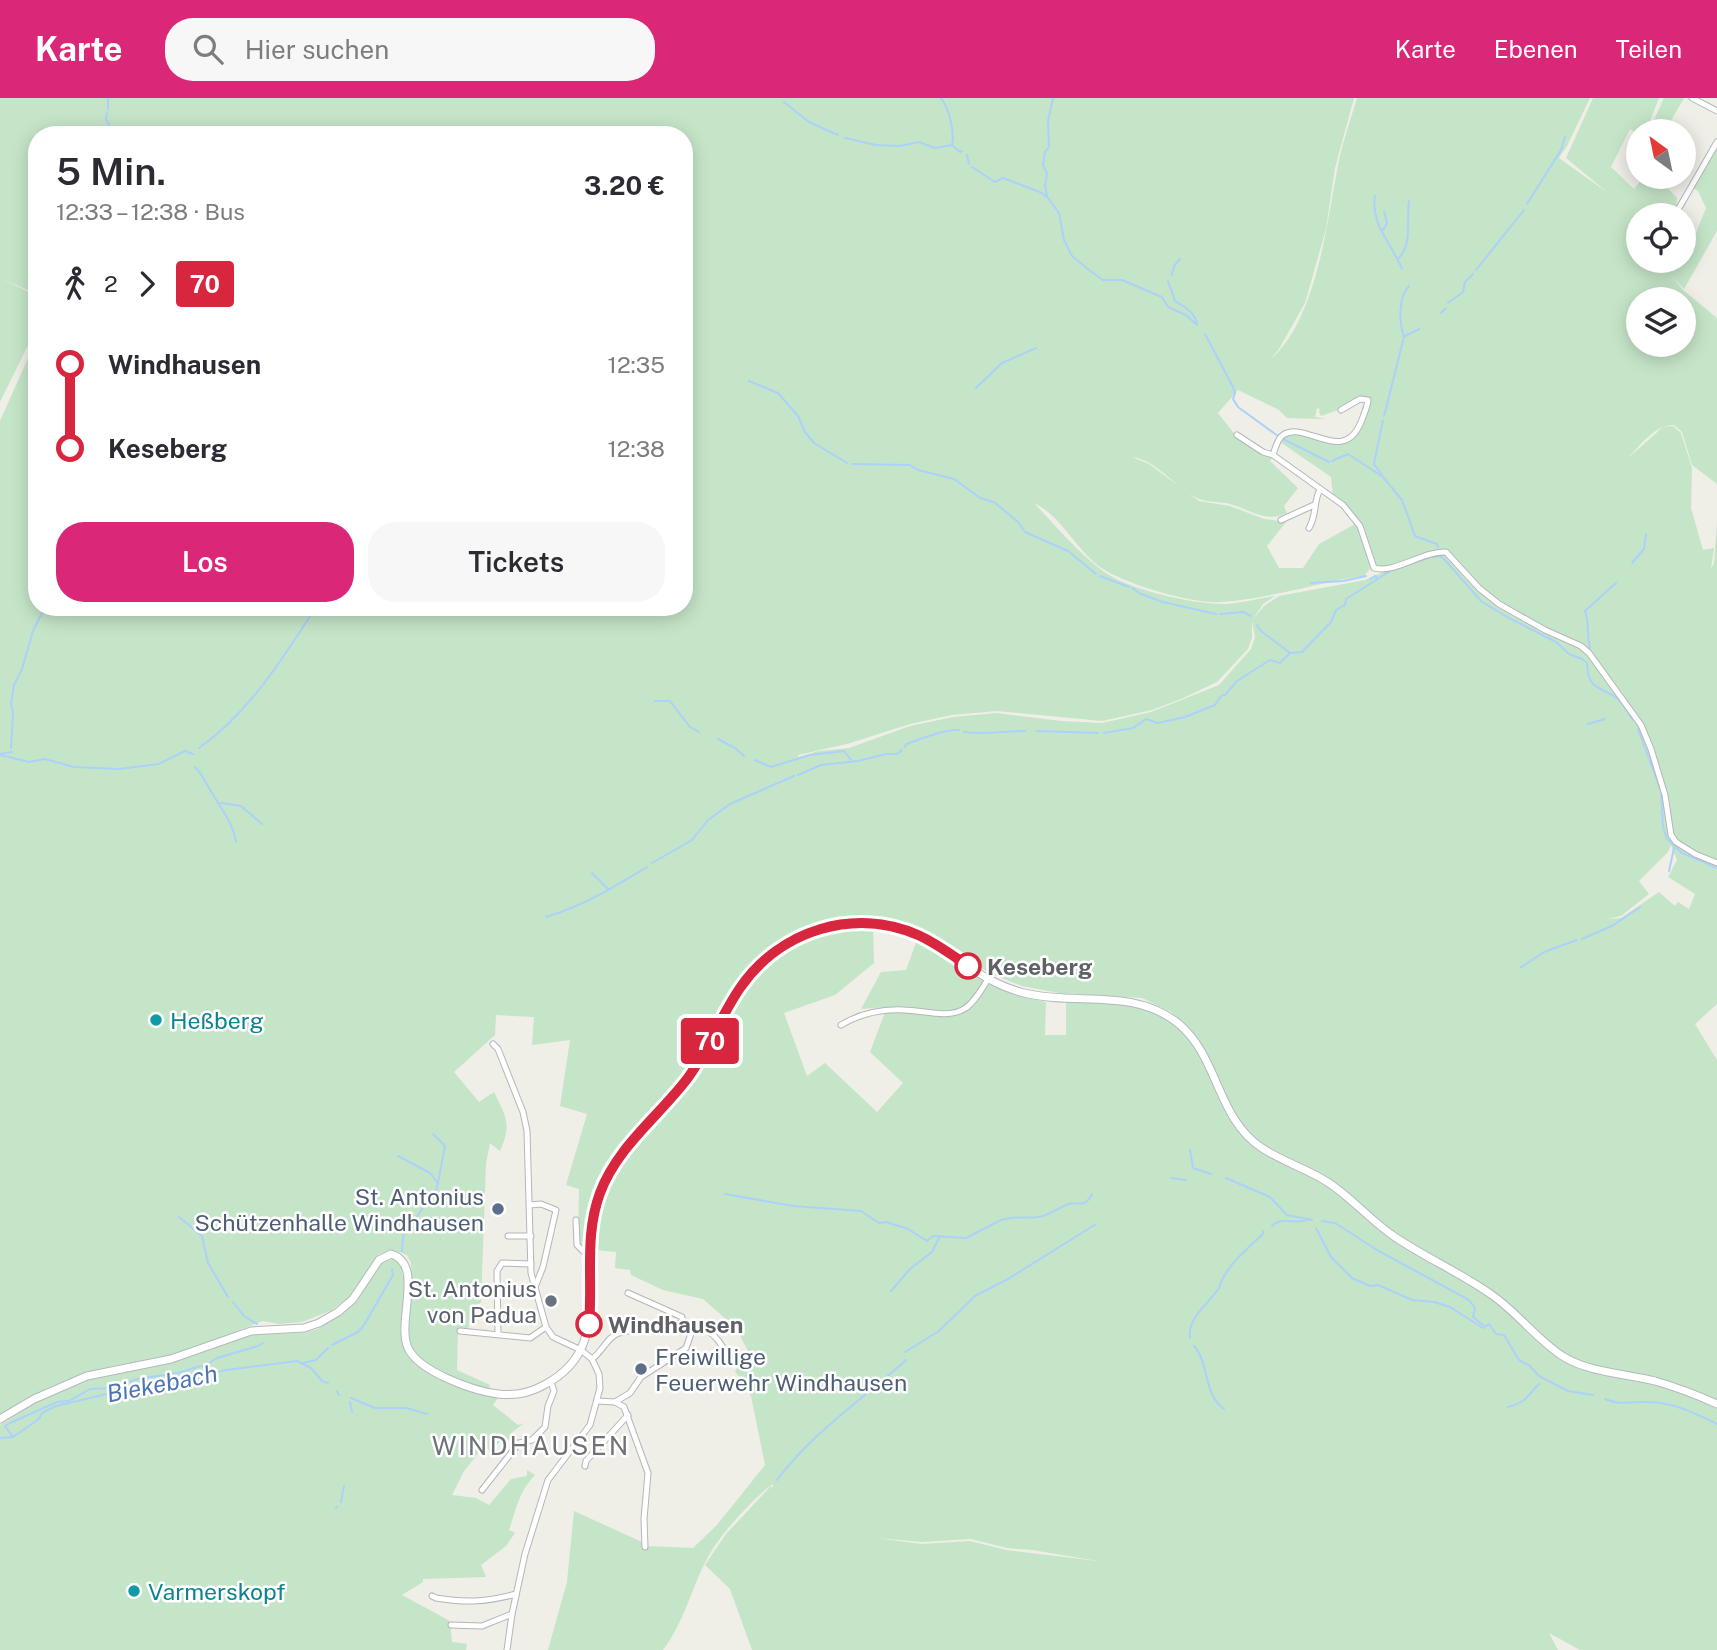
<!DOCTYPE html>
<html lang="de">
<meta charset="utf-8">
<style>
body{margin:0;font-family:"Public Sans",sans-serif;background:#f7f7f7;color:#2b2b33;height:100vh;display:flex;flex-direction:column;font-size:26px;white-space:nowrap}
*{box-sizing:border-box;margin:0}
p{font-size:23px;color:#7c7c81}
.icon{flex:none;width:38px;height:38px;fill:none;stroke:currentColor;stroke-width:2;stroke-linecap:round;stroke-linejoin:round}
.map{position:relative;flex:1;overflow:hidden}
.drawer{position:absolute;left:28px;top:28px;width:665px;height:490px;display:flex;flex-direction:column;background:#fff;border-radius:28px;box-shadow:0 4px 18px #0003}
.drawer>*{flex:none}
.badge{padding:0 14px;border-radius:5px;font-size:24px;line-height:46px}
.needle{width:46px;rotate:327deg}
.fabs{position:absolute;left:1626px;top:21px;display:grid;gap:14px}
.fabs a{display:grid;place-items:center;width:70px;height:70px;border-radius:50%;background:#fff;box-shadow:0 4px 18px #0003;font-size:35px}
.map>.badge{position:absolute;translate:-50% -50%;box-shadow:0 0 0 4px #fff}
.legs{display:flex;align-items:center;gap:10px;height:77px;padding:0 28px;font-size:23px}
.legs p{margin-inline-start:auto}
.head{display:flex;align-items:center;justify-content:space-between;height:119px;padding:0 28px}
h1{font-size:38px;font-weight:600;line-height:52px}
.button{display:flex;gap:14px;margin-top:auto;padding:14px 28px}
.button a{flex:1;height:80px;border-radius:28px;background:#db2777;color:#fff;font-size:28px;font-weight:600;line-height:80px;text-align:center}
.button a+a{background:#f7f7f7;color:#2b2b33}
ul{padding:0 28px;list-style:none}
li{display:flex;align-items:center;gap:24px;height:84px;font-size:26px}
li i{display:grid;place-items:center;width:10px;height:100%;margin:0 9px;background:currentColor}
li i::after{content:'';width:18px;height:18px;margin:-9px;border:5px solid;border-radius:50%;background:#fff}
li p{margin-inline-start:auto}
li:first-child i{background:linear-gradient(#0000 50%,currentColor 0)}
li:last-child i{background:linear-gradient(currentColor 50%,#0000 0)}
header{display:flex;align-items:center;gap:42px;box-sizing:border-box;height:98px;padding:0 35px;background:#db2777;color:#fff}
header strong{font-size:33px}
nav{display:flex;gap:38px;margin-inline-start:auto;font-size:24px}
.search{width:490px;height:63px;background:#f7f7f7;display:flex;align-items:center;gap:18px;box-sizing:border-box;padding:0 24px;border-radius:28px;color:#7c7c81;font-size:26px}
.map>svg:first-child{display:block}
.green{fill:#c5e5c8;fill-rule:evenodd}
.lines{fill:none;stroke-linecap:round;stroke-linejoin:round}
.stream{stroke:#acd1fa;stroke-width:2}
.street-casing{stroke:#b4b6ba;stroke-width:7}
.secondary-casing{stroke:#b5b8bd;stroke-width:9}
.street{stroke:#fff;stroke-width:5}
.secondary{stroke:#fff;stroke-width:7}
.line-1-casing{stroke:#fff;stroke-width:16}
.line-1{stroke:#d7263d;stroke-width:10}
.stop-1-dot{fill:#fff;stroke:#d7263d;stroke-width:3.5}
.culture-dot{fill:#0f9aa8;stroke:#fff;stroke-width:2.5}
.service-dot{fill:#5c6f8a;stroke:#fff;stroke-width:2.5}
.worship-dot{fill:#6b7280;stroke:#fff;stroke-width:2.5}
.labels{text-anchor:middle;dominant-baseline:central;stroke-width:5;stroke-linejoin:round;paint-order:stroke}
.stop-label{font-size:23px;font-weight:bold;fill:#5e6166;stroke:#fff;text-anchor:start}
.culture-label{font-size:23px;fill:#0d838f;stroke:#fff;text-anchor:start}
.service-label{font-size:23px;fill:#4e5e75;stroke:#fff;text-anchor:end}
.worship-label{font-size:23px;fill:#5b616d;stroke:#fff;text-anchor:end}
.water-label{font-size:24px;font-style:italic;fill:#4c75b4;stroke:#fff}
.quarter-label{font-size:26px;letter-spacing:2px;fill:#6f7378;stroke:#fff}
</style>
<header>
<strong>Karte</strong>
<div class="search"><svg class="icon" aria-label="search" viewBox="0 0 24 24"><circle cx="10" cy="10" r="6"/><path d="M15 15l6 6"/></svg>Hier suchen</div>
<nav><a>Karte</a><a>Ebenen</a><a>Teilen</a></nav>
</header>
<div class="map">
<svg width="1717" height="1552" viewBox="0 0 1717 1552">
<rect width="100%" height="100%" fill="#efeee7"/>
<g class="green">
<path d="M 0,0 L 1354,0 L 1335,70 L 1326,131 L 1305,205 L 1279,251 L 1270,262 C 1316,222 1326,130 1337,73 C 1341,48 1350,24 1357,0 L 1590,0 L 1567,48 L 1559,60 L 1608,95 L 1566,60 L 1593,0 L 1659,0 L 1646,33 L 1638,35 L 1630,31 L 1611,69 L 1634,91 L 1641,82 L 1657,79 L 1677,100 L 1676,111 L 1673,117 L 1638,117 L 1638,163 L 1684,163 L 1684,143 L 1695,137 L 1706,110 L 1698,93 L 1692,89 L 1714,50 L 1717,52 L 1717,133 L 1684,191 L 1670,176 L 1683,192 L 1717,220 L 1717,386 L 1692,367 L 1682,334 L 1674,327 C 1654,327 1640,348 1627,361 L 1663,329 L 1673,328 L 1681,335 L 1692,370 L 1691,410 L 1703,452 L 1714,450 L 1711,471 L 1714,465 L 1717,425 L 1717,906 L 1695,926 L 1717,962 L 1717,1552 L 1580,1552 L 1549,1535 L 1558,1552 L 752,1552 L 730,1491 L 705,1467 L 726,1436 L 771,1388 L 773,1390 L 773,1386 C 755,1398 718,1439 708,1459 C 691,1490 685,1523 663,1552 L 548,1552 L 567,1484 L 574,1413 L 642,1444 L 646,1448 L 693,1450 L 717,1427 L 765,1367 L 751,1298 L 735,1273 L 749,1255 L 736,1230 L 703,1201 L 663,1192 L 631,1177 L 630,1172 L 615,1170 L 616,1154 L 587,1151 L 578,1146 L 579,1091 L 566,1087 L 587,1016 L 560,1008 L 570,942 L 532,947 L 534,919 L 496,917 L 495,937 L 454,974 L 479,1004 L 494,994 C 506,1018 512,1027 500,1053 L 490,1045 L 486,1066 L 481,1204 L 471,1214 L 468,1232 L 458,1231 L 457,1272 L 490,1287 L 489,1292 C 461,1281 412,1273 408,1236 C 405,1213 413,1188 411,1165 L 407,1157 L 393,1152 L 379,1156 L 351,1198 L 330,1213 L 302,1224 L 280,1226 L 263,1223 L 183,1254 L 144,1264 L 112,1268 L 83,1276 L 48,1290 L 0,1318 L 0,323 L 37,240 L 37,509 L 684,509 L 684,37 L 37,37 L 37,196 L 2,181 L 37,198 L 37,229 L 0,304 ZM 1638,201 L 1684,201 L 1684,247 L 1638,247 ZM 1238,292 L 1279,312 L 1287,320 L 1321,321 L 1326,321 L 1315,319 L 1317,310 L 1320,311 L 1319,314 L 1321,318 L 1341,311 L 1364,299 L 1369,308 L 1353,338 L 1328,345 L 1302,336 L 1287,337 L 1280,344 L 1331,379 L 1333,398 C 1369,422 1357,441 1376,468 L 1384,469 L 1423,456 L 1365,482 L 1279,498 L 1264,508 L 1253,521 L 1263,506 L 1275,498 C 1258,500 1239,506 1222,506 C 1193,506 1126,491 1103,473 C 1077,454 1056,428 1034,405 C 1064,419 1078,458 1108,474 C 1134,488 1192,506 1221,504 C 1239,503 1262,499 1280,495 C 1308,490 1335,481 1364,478 L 1370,471 L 1367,448 L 1357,425 L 1319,446 L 1303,470 L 1279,470 L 1267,448 L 1286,424 L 1264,421 L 1230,408 L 1199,403 L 1149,366 L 1132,359 C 1157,362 1175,390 1199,401 C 1207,404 1218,404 1226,405 C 1249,410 1264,426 1287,415 L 1284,408 L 1298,390 L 1270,363 L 1272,360 L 1236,338 L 1218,315 ZM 1252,523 L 1255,539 L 1251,551 L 1219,587 L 1151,614 L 1102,625 L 1061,623 L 997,615 L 953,619 L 910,628 L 849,650 L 819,653 L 798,659 L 798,657 L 847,646 L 910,626 L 952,617 L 997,613 L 1102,623 L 1152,612 L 1181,601 L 1217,584 L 1248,551 L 1252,540 ZM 1671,747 L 1677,762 L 1668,779 L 1695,796 L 1689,811 L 1678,804 L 1675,808 L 1659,794 L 1621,820 L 1607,821 L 1621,818 L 1649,796 L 1639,783 L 1668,754 ZM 880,822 L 908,831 L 994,877 L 1022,888 L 1059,895 L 1142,900 L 1171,914 L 1197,939 L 1203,949 L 1202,952 C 1192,942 1181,930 1169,922 C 1139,903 1101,905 1066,903 L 1066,937 L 1045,937 L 1046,904 L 1014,897 L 984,884 L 917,842 L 906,872 L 881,874 L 861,911 L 887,909 L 870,954 L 903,985 L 877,1014 L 825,965 L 807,978 L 784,915 L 835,897 L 874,865 L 873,827 ZM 876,1440 L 922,1444 L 971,1441 L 1007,1450 L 1032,1452 L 1098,1463 L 1006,1452 L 970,1443 L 922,1446 Z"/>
<polygon points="1664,0 1684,0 1665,33 1649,33"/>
<path d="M 394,1161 C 420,1179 387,1231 410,1259 C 427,1280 472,1293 498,1300 L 493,1307 L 518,1327 L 524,1325 L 510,1336 L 520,1343 L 517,1345 L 504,1339 L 491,1353 L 484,1348 L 464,1373 L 452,1397 L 476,1400 L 489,1407 L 511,1381 L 527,1378 L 527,1372 L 535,1377 C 518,1395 517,1410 509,1432 L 515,1435 L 506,1448 L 481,1467 L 486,1479 L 423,1481 L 423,1484 L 402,1497 L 450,1523 L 452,1544 L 467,1546 L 466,1552 L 0,1552 L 0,1327 L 52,1294 L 89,1280 L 161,1267 L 254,1236 L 303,1235 L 318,1231 L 346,1212 L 363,1193 L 379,1168 L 386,1162 Z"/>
</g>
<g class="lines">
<g class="stream">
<path d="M 941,0 C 949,11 955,33 952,47"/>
<polyline points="784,4 809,24 838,37"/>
<polyline points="108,11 108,0"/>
<polyline points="107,14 106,22 109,26 109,37"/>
<polyline points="845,40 876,47 900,48 919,44 935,50 952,47 960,54 962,53"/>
<polyline points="967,57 969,66"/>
<polyline points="972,69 995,84 1003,80 1040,94 1048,100 1059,115 1064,142 1072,158 1089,172 1103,182 1122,182 1162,199 1168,209 1186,217 1197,227"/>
<path d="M 1375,98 C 1370,126 1392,146 1402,171"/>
<polyline points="1047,99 1045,87 1047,76 1043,67 1045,54 1049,49 1048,23 1053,0"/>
<polyline points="1527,106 1561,52 1565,39"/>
<polyline points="1383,132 1387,125 1384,113"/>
<path d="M 1398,161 C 1413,145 1406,124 1409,103"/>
<polyline points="1476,172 1524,112"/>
<polyline points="1172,177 1174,168 1180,161"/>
<path d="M 1168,183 L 1175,203 C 1183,208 1195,214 1197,226"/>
<polyline points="1448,205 1463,194 1465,184 1473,176"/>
<polyline points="1441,215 1446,210"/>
<polyline points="1205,236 1233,289 1235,295 1233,301 1238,309 1278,338"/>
<polyline points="1405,238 1419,231"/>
<polyline points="749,283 778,295 798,318 805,334 814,345 847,365"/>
<polyline points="976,290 1002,265 1036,250"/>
<path d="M 1384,318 L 1404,239 C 1399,225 1398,199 1409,188"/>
<polyline points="1283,341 1329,364"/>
<polyline points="1332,363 1348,356 1383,379 1402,402 1415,438 1437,446 1438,449"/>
<polyline points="852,366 910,367 918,372 954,381 980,400 994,404 1018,424 1025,434 1068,453 1096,476"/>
<polyline points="1382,377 1374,366 1383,322"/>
<path d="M 1431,459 L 1440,458 L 1445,462 L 1481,503 L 1507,519 L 1556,544 L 1569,556 L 1582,561 L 1587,565 C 1588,592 1598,587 1615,599 C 1623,604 1628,615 1633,622"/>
<polyline points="1415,464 1428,460"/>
<polyline points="1632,465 1644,451 1646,436"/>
<polyline points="1100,478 1129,489"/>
<polyline points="1370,481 1375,478 1377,480"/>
<polyline points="1311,485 1343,483 1366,478"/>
<polyline points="1132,490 1141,496 1163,504 1216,516"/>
<polyline points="1220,516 1243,514 1251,518"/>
<polyline points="1257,527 1261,533 1290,555"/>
<path d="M 1588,551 L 1590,549 C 1586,536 1590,526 1585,513 L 1616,485"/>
<polyline points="655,603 670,603 690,629 699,634"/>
<polyline points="1588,626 1605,621"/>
<polyline points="1638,631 1661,693 1663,729 1667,741 1682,755 1717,770"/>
<polyline points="1037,633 1098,635"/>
<path d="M 964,634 C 985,637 1004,633 1025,633"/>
<polyline points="1104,635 1133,630 1146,621 1158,625 1185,619 1215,607 1222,597 1225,597 1237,583 1270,562 1280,565 1290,555 1302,554 1331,524 1336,512 1345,507 1346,501 1390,473"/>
<polyline points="718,641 735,650 744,658"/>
<path d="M 905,649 L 906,646 C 919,642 947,630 959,632"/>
<polyline points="11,650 13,614 11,606 14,587 22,571 33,533 45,509"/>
<path d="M 199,650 C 248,616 284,559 316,509"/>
<polyline points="0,656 12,654"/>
<polyline points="0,657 29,664 45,661 74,669 119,671 159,666 185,653 193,656"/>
<polyline points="755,662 771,669 810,657 844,653 851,662"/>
<path d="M 195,669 C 204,678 207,688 214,698 C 223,714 233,725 236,744"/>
<polyline points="798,677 821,667 858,663 886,656 897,656 902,652"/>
<polyline points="221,705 241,708 262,726"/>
<polyline points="652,765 692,742 708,722 730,706 794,678"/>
<polyline points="1669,773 1674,750"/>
<polyline points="592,775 608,791"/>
<path d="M 546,819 C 583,808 614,789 647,769"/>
<polyline points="1582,841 1612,828 1640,809"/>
<polyline points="1520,870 1544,854 1577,842"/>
<polyline points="1190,1052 1193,1070 1211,1076"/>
<polyline points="398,1058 430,1075 437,1084"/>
<polyline points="1171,1080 1186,1082"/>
<polyline points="1226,1080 1270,1099 1287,1117 1312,1122"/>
<polyline points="725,1096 793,1108 861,1113 879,1125 886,1124 908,1131 927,1143 933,1138 966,1140 997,1124"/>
<polyline points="179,1119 202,1138 208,1165 228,1199"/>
<path d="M 999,1123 C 1013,1117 1024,1121 1038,1119 C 1049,1118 1059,1109 1069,1106 C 1081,1103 1084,1111 1092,1096"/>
<polyline points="1322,1123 1335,1125 1377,1152 1469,1202 1475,1210 1473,1219 1483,1227"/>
<path d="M 1272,1128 C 1284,1117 1297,1128 1309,1121"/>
<polyline points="1316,1130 1331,1159 1352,1180 1370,1188 1378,1187 1412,1202 1434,1204 1450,1209 1483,1230 1489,1226 1496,1236 1504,1237 1519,1262 1530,1268 1539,1278 1568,1293 1593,1297"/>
<polyline points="402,1153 403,1138 437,1090 445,1048 433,1036"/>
<polyline points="891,1193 910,1171 932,1154 940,1138"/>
<polyline points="233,1204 244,1218 257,1226"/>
<path d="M 1190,1240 C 1187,1219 1209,1206 1219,1190 C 1220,1187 1221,1183 1223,1180 C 1232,1163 1249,1149 1263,1136 L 1263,1133"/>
<polyline points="332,1247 358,1234 364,1227 393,1177 392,1171"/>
<path d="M 1194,1248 C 1210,1266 1203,1296 1224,1311"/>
<polyline points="905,1254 939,1233 975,1198 1008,1181 1096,1126"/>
<polyline points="303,1265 316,1262 328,1250"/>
<polyline points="337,1293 339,1297"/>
<polyline points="351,1300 375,1310 406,1310 427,1316"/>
<path d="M 1605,1301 C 1621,1308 1632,1303 1648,1304 C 1672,1304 1695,1315 1717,1326"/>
<polyline points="350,1304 352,1314"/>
<path d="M 1508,1309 C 1527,1304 1527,1298 1539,1286"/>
<polyline points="13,1339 5,1328 10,1325 57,1304 69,1303 90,1291 113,1290 137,1281 177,1275 208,1266 217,1260 258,1248 263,1245"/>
<polyline points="0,1340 13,1339 39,1321 42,1315 56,1308 111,1295 135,1295 173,1287 226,1272 297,1263 311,1270 322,1283 328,1285"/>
<path d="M 777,1382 C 812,1335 863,1301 906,1262"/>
<polyline points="341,1404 344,1388"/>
<polyline points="336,1410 337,1409"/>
</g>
<defs>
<g id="street">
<polyline points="1692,0 1717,13"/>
<polyline points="1675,117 1717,44"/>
<path d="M 1237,337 L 1263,354 L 1273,357 L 1343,407 L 1360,428 L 1374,470 C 1394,476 1423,453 1446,454 L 1479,490 L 1499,506 L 1545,532 L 1581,548 L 1589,555 L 1641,627 L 1651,651 L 1665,697 L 1671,737 L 1676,744 L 1695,756 L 1717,765"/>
<path d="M 1273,357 C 1275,351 1277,341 1283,337 C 1306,322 1343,368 1361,324 C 1364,316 1367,310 1368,302 L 1360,301 L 1341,312"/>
<polyline points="1281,422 1314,407"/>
<path d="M 1309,430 C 1317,417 1313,405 1320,391"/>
<path d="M 841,927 C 861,915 881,911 904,912 C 922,912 948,921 964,911 C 974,905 982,891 988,881"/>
<polyline points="493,946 498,951 523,1014 527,1033 531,1175 546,1229 553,1239 581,1252 592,1261 599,1276 600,1290 590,1327 548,1382 525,1456 512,1516 507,1552"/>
<polyline points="530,1107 541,1106 556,1112 543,1169 535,1189"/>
<polyline points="576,1122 577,1147 588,1158"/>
<polyline points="508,1138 531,1138"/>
<polyline points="628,1195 682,1219 683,1226"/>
<polyline points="460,1233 530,1240 546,1229"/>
<polyline points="498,1236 497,1173 502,1165 531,1166"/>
<path d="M 592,1261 C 603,1253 607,1239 619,1235 C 646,1229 683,1218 708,1233 C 718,1239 723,1250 729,1260"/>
<polyline points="597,1303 615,1304 624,1309 648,1375 644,1421 645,1449"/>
<polyline points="615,1304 630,1295 641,1279 686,1250 694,1227"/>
<polyline points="585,1368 586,1363 628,1317"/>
<polyline points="482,1392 519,1345 532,1342 545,1329 548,1308 554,1293 551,1284"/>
<path d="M 432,1498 L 436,1500 C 466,1505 486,1504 516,1496"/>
<polyline points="451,1527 482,1528 512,1516"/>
</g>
<path id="secondary" d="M 0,1321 L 34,1301 L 87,1278 L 171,1261 L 251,1233 L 304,1230 L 319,1225 L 338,1214 L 353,1201 L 379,1162 L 391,1156 C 425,1166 396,1223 408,1250 C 419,1274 474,1293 498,1296 C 515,1298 530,1295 544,1287 C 602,1257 587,1207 589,1154 C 589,1133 594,1109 603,1090 C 621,1048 656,1021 683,985 C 703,960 715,932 731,904 C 760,854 812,821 871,825 C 931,830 968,881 1024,895 C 1077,908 1134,889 1179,926 C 1219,960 1217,1021 1262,1050 C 1283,1064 1308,1071 1329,1085 C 1353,1101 1371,1123 1395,1139 C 1426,1160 1461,1175 1492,1197 C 1518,1215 1537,1242 1564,1259 C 1588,1274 1627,1276 1655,1283 C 1676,1289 1697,1297 1717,1306"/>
</defs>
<use href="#street" class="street-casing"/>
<use href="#secondary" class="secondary-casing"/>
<use href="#street" class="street"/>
<use href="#secondary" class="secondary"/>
</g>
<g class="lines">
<defs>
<path id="line-1" d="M 589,1226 C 593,1181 584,1138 600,1095 C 617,1049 658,1019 687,981 C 708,953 720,919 740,890 C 780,832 854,809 918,837 C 936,845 952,857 968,868"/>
</defs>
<use href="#line-1" class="line-1-casing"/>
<use href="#line-1" class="line-1"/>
</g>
<g class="stop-1-dot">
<circle cx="968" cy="868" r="12"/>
<circle cx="589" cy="1226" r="12"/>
</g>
<g class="culture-dot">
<circle cx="156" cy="922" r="7"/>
<circle cx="134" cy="1493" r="7"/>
</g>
<g class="service-dot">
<circle cx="498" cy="1111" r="7"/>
<circle cx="641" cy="1271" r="7"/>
</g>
<circle class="worship-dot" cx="551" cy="1203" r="7"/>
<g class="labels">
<g class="stop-label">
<text x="987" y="868">Keseberg</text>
<text x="608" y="1226">Windhausen</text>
</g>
<g class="culture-label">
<text x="170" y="922">Heßberg</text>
<text x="148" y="1493">Varmerskopf</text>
</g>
<g class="service-label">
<text x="484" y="1098">St. Antonius<tspan x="484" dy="26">Schützenhalle Windhausen</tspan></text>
<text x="655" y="1258" text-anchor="start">Freiwillige<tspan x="655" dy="26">Feuerwehr Windhausen</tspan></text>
</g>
<g class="worship-label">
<text x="537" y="1190">St. Antonius<tspan x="537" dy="26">von Padua</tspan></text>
</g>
<g class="water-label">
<text transform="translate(162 1285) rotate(-11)">Biekebach</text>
</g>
<g class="quarter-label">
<text x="531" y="1347">WINDHAUSEN</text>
</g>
</g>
</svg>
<div class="fabs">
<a><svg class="needle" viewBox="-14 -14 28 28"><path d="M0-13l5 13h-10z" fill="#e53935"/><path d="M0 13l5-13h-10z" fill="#7c7c81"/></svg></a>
<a><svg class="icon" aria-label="locate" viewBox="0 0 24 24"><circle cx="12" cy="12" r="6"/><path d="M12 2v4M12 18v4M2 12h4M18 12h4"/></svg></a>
<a><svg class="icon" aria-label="layers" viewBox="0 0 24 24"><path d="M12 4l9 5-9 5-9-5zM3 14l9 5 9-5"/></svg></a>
</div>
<b class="badge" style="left:710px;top:943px;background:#d7263d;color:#fff">70</b>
<section class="drawer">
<div class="head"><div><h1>5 Min.</h1><p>12:33 – 12:38 · Bus</p></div><b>3.20 €</b></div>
<div class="legs"><svg class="icon" aria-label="walk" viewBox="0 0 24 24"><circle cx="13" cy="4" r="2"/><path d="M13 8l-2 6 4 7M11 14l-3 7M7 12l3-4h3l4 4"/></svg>2<svg class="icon" aria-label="forward" viewBox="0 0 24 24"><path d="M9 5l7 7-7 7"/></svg><b class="badge" style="background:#d7263d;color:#fff">70</b></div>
<ul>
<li><i style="color:#d7263d"></i><b>Windhausen</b><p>12:35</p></li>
<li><i style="color:#d7263d"></i><b>Keseberg</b><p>12:38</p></li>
</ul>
<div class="button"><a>Los</a><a>Tickets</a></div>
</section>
</div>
